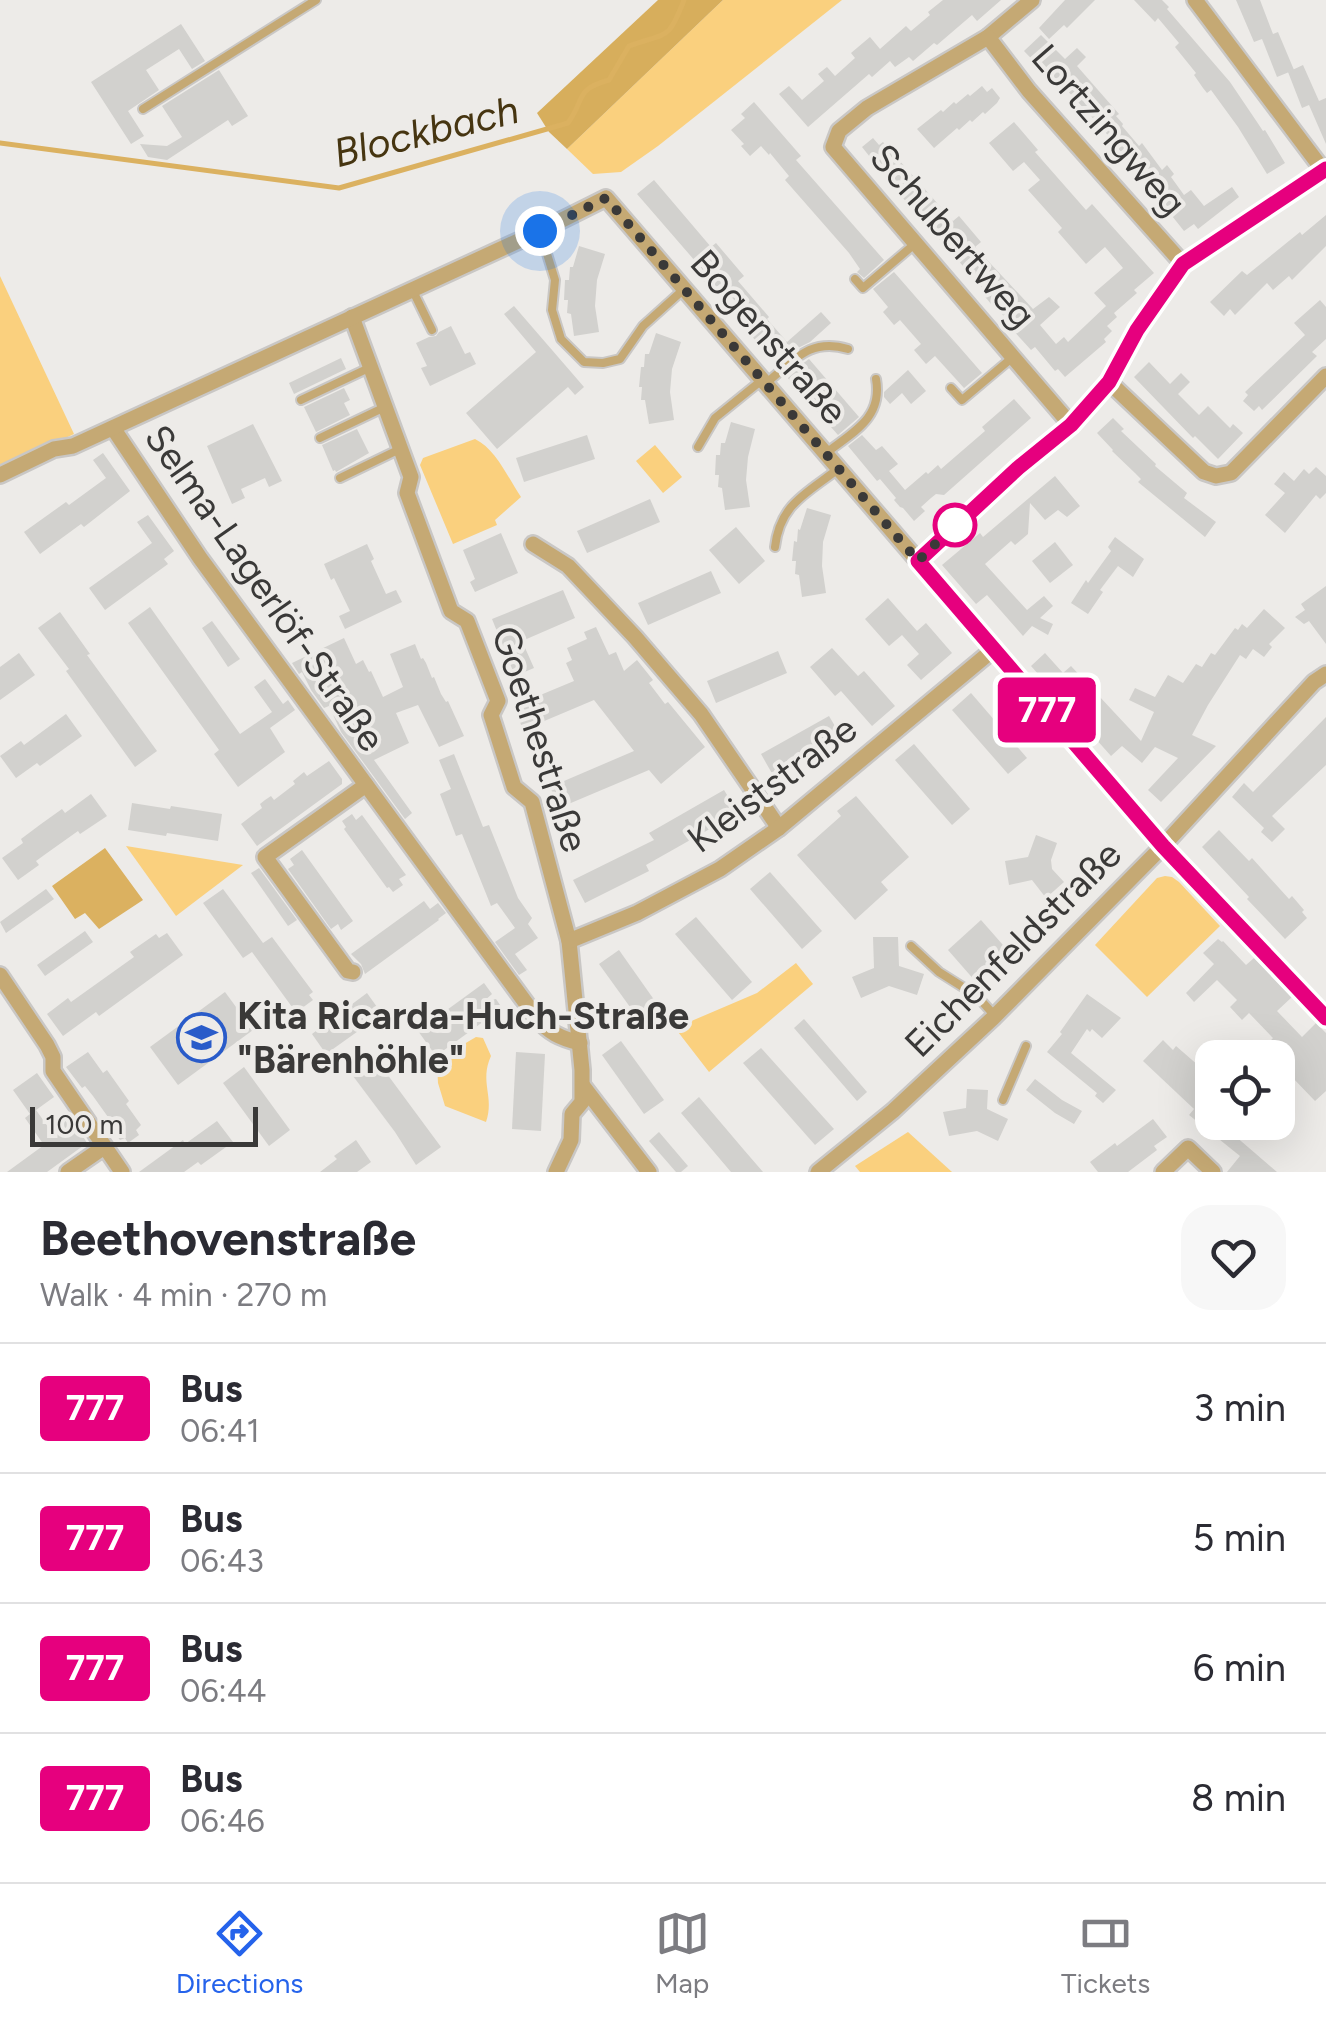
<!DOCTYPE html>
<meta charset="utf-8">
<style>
body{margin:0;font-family:Figtree,sans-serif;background:#f7f7f7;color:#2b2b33;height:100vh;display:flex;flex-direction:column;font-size:38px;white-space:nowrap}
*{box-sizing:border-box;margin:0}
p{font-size:32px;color:#7c7c81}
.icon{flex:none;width:55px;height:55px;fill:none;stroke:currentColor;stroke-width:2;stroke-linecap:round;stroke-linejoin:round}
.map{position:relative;height:1172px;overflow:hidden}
.drawer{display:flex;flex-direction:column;background:#fff;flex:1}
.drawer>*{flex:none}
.badge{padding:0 20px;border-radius:8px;font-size:35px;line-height:65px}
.fabs{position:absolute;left:1195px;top:1040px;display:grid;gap:20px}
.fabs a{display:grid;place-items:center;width:100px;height:100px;border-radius:20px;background:#fff;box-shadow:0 10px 40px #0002;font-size:50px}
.scale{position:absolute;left:30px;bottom:25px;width:228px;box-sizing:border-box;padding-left:10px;border:5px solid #3a3938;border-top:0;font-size:28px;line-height:35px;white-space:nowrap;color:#3a3938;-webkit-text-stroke:8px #edebe8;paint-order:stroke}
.you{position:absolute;width:50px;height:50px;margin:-25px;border:8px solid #fff;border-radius:50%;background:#1a73e8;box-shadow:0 0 0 15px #1a73e833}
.map>.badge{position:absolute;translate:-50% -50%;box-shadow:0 0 0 5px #fff}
.round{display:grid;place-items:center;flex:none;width:105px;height:105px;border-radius:30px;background:#f7f7f7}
.overview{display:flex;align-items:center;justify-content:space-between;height:170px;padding:0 40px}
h1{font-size:48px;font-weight:700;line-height:75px}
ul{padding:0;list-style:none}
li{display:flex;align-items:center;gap:30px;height:130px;padding:0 40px;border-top:2px solid #e1e1e2}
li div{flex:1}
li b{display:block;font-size:38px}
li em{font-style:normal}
li .badge{min-width:110px;font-weight:700;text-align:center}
.tab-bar{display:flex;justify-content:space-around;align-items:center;height:140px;border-top:2px solid #e1e1e2;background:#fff;font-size:28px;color:#7c7c81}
.tab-bar a{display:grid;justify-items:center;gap:5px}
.tab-bar .current{color:#2563eb}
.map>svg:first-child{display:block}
.green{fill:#fad07e}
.forest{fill:#d7ae5c}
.water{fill:#dbb160}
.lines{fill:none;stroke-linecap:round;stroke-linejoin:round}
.stream{stroke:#dbb160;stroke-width:5}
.building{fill:#d2d1ce}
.service-casing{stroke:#c9c7c5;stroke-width:12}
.minor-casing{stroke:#c9c7c5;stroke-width:20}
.service{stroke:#c5a974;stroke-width:8}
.minor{stroke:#c5a974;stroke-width:15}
.line-casing{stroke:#fff;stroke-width:22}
.line{stroke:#e6007e;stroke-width:15}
.walk{stroke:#3a3938;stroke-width:10;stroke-dasharray:0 18}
.stop-dot{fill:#fff;stroke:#e6007e;stroke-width:5}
.labels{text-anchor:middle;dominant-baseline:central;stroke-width:8;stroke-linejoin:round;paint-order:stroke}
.street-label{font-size:38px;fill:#3a3938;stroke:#edebe8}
.poi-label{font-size:38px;font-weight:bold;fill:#3a3938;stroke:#edebe8;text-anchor:start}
.water-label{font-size:40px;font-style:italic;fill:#463511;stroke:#edebe8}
</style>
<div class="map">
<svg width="1326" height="1172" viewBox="0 0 1326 1172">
<rect width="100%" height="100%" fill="#edebe8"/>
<g class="green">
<polygon points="723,0 842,0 658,146 621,172 593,174 567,149"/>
<polygon points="0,276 74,434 0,469"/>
<path d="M 475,439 C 496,449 508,478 521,497 L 495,520 L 497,525 L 453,544 L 420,465 L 423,458 Z"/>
<polygon points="655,445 682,477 663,493 636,461"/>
<polygon points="126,846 243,865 176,916"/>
<polygon points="1165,876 1172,877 1179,882 1220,926 1147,997 1095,945 1157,878"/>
<polygon points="796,963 813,984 709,1072 675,1028 757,993"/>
<path d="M 476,1037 L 483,1038 L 491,1056 C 479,1082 495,1097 486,1122 L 445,1106 L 438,1083 L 437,1065 L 447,1054 Z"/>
<polygon points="908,1132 952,1172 860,1172 855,1166"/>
</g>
<polygon class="forest" points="658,0 723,0 567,149 549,132 537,113"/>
<polygon class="water" points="105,848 143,900 99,929 85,913 75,919 52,886"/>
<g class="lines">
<path class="stream" d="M 0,143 L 339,188 L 568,123 C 586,98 574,90 609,80 L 629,46 C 667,32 668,42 684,0"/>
</g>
<g class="building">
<polygon points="943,0 1001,0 977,21 972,15 937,45 934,43 913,61 909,57 895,67 890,61 872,77 869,74 808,127 779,94 789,86 802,100 824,81 818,74 827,67 835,76 855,58 851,53 870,37 880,49 906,26 911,31 930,15 928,12"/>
<polygon points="1065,0 1095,0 1067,28 1064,25 1049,39 1039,28"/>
<polygon points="1134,0 1162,0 1169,7 1167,9 1230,82 1257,122 1263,131 1265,130 1285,163 1267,174 1238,127 1211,90 1207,93 1203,88 1194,75 1196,73 1175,47 1179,43 1158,18 1155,22"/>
<polygon points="1236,0 1260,0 1273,34 1278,32 1294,70 1277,77 1262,39 1254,42"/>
<polygon points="181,24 205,61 192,69 179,49 146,70 159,90 128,111 144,136 131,144 91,82"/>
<polygon points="1041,35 1065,59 1077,48 1086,57 1077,66 1119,114 1116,116 1123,124 1122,126 1139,146 1142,143 1162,170 1167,165 1174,174 1171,177 1184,195 1191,190 1204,206 1232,187 1239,197 1198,229 1194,224 1184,231 1102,128 1064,87 1056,80 1054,82 1024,51"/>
<polygon points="1303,65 1319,101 1326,98 1326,144 1309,105 1302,108 1288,72"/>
<polygon points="219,70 248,116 232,126 228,120 167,160 148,157 140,144 167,146 182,137 162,106"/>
<polygon points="982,86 987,92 992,88 1000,98 997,103 985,114 983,112 972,122 970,120 959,130 957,128 934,148 917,129 941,110 943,112 954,102 956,104 968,94 970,96"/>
<polygon points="754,102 801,156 796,160 884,260 864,278 857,272 860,269 849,253 785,180 789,176 770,153 769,155 761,146 750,156 741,146 744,144 731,130 745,118 741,114"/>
<polygon points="1014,122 1038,150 1035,152 1086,210 1092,204 1154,273 1134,290 1137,293 1114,313 1117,317 1107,326 1112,331 1104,339 1106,342 1065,377 1058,369 1055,371 1035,347 1031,350 1012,329 994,302 991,304 987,299 982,294 985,291 902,197 862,147 873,138 879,145 883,142 953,221 959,216 981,242 975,247 1033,309 1049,297 1060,307 1040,325 1056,344 1064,337 1068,342 1106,306 1094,293 1123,268 1105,247 1086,264 1058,232 1062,228 1028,190 1040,180 1024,162 1013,171 989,143"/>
<polygon points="654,180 711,247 716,243 744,276 738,281 769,317 767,319 787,342 821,312 831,323 810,342 798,348 776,364 727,308 735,301 720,284 712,291 697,273 702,269 637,194"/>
<polygon points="1326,215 1326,246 1292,280 1289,276 1273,290 1267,283 1235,315 1230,309 1224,316 1210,302 1242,271 1247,275 1300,232 1302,235"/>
<polygon points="579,246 605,254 597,280 595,306 599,332 574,336 571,314 567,313 568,300 564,300 565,280 569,280 570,267 573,267"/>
<polygon points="894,272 982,373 964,388 935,356 926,364 914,350 921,344 900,320 894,325 883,312 888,307 873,289"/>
<polygon points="1320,300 1326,307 1326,339 1312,352 1317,356 1262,410 1259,406 1254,411 1243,401 1248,395 1245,392 1305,335 1294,323"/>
<polygon points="514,306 584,387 575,395 568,387 497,449 466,413 536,352 504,314"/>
<polygon points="451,326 465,354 470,352 476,364 430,386 421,368 427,366 416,343 429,337 436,336 439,332"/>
<polygon points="656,333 681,342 672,369 670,392 674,420 649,424 645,400 641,400 642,387 639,387 641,367 644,367 645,354 649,354"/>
<polygon points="341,358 346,369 294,394 289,383"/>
<polygon points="809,359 859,417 838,435 786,376"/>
<polygon points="1149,362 1170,384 1181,373 1190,382 1178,394 1199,415 1208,406 1230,428 1233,424 1243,433 1218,459 1195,436 1193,438 1134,377"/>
<polygon points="908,370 926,391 911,404 902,393 890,404 884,397 884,392"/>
<polygon points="344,388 350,400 344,403 350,415 316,432 304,407"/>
<polygon points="1014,399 1031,418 944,495 936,494 931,498 921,507 925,511 914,521 903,508 900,507 894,500 896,498 880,479 877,481 848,446 862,435 876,450 882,446 898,464 889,471 905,490 926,472 928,474 938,465 941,469 985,431 982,427"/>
<polygon points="1113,418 1124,429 1121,431 1156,464 1155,466 1187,493 1184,498 1216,522 1205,537 1138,482 1141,479 1135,473 1112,451 1113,450 1097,433"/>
<polygon points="731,422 755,429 748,457 746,480 750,507 725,510 722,488 718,487 719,475 715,475 716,455 720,455 721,443 725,443"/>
<polygon points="253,424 282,481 269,487 265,478 241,489 245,498 232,504 207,446"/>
<polygon points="357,429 369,453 336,472 335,470 333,471 322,445"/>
<polygon points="587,435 595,459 524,482 516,458"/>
<polygon points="103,453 130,491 84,527 81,524 40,554 24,532 66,502 69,505 106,478 93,460"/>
<polygon points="1316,467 1326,476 1326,493 1320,499 1316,495 1285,533 1265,515 1285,493 1274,484 1284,472 1294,481 1304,469 1309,474"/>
<polygon points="1055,476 1080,506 1067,517 1058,510 1045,520 1030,503 1028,534 1015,545 1011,541 985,564 1027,610 1044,596 1053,606 1040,618 1053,624 1048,635 1032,626 1023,636 987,595 976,604 942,565 980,533 983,537"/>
<polygon points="650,499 660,522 587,553 577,531"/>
<polygon points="807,508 831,515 823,542 822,566 826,593 802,597 799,575 795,574 796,561 792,561 794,541 797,542 798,529 800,530"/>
<polygon points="148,515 174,551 164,559 168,564 105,610 89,588 152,543 137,522"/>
<polygon points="736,527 765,561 739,584 709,550"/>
<polygon points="501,533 518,573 475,592 470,582 475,579 463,550"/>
<polygon points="1115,537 1144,559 1133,577 1118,566 1100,590 1103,592 1088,614 1071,603 1086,580 1088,583 1111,551 1108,547"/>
<polygon points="1055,542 1073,565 1050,583 1032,561"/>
<polygon points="367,544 374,559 371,561 386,594 396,590 402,602 345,629 339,616 350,611 334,578 331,580 324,564"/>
<polygon points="711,571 721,593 648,625 638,603"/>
<polygon points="1326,586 1326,644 1309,621 1304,624 1295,617 1305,610 1301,604"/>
<polygon points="563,590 575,618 522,641 534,668 515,676 492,619"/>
<polygon points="888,598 917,631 926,623 952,653 921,680 907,665 919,654 902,635 889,646 865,619"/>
<polygon points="150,607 240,734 272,712 254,687 265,679 283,704 288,700 295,710 270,728 285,752 238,787 214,754 219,750 128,623"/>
<polygon points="1264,609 1285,628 1269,644 1272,647 1264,657 1253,649 1246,659 1240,655 1208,705 1192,735 1216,746 1161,802 1148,790 1178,758 1155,747 1142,763 1122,746 1111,756 1031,666 1045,653 1063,673 1071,666 1141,741 1154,712 1129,700 1135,688 1155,697 1168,675 1183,683 1196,664 1202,667 1211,653 1215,655 1235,628 1238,630 1242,624 1247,628"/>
<polygon points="60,612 90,654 87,655 157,751 135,767 66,671 69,669 38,628"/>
<polygon points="212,621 240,659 228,667 202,628"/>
<polygon points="596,627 609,655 616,652 624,671 637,660 653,680 649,683 665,704 668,702 705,747 661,784 649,770 559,808 550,787 634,751 594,700 523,730 514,706 574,681 566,663 572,660 567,648 587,639 584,632"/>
<polygon points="344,638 356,664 363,660 369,672 371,671 383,697 403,687 390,654 415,644 421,659 423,658 426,663 432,678 434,677 441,694 446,702 448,701 464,736 439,747 418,705 396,713 409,743 374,760 412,813 405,819 341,732 329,706 324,708 311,690 302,672 299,674 292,663"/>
<polygon points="832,648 858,676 864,671 895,706 872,726 841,691 835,696 810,667"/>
<polygon points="778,651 787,673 716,703 707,681"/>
<polygon points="19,653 35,675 0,700 0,667"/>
<polygon points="971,693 1027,758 1008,774 952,710"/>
<polygon points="66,714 82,736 40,766 37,763 16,778 0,756 21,741 24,745"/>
<polygon points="829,716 842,738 774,777 761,754"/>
<polygon points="1326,717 1326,765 1272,816 1285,829 1272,842 1261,832 1264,828 1232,797 1244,783 1253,792"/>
<polygon points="914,744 970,809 952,825 895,760"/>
<polygon points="454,754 483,827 489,825 518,898 532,918 528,924 538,938 515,954 527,970 519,975 495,942 515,928 497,903 491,906 462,834 456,836 440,794 451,789 439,760"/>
<polygon points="329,761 342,779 342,784 257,846 241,824 262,808 260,804 265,800 271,796 274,800 295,784 293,781 304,772 307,776"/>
<polygon points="724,790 738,813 646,865 649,871 585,903 573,880 654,840 649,833"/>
<polygon points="91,794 107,816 80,834 78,831 47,853 36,861 39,865 18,880 2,858 23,843 21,839 41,824 62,809 65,813"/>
<polygon points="856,796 909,857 881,882 888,890 855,920 797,855 841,816 837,811"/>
<polygon points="132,803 170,809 171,806 222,814 218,841 167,833 166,836 128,830"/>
<polygon points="352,814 356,820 362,815 406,875 399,879 403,885 393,892 389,887 387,888 344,829 346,827 342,821"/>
<polygon points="1219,830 1249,861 1252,858 1289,899 1292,896 1304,910 1302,912 1307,918 1285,939 1247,899 1249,897 1202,847"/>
<polygon points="1036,835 1057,843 1051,860 1052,869 1064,882 1046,898 1032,880 1009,885 1005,861 1028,857"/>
<polygon points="302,850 353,921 341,930 338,924 331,929 288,869 294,865 290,859"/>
<polygon points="259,868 297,920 288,926 251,873"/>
<polygon points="770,872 822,931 802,949 750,889"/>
<polygon points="46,889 54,899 6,933 0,922"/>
<polygon points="223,889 263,943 272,937 313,992 309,995 313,1000 298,1011 294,1005 292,1007 252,952 243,958 203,903"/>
<polygon points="424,901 430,909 438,903 446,913 438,919 439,920 365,974 361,964 351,954"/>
<polygon points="696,917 752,982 732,1000 675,934"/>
<polygon points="981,920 1010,953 976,982 948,950"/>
<polygon points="85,931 93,942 45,976 37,965"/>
<polygon points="167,933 183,955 99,1016 96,1012 63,1036 47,1014 68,998 71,1002 134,957 130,952 156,934 159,938"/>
<polygon points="873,937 898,937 899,966 924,974 917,995 889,986 861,998 852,977 874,968"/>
<polygon points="1218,939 1222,942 1223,941 1246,965 1254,958 1292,997 1277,1011 1302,1037 1316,1023 1326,1033 1326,1091 1315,1101 1290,1075 1295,1070 1284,1058 1254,1058 1273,1038 1249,1013 1242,1020 1230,1007 1237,1000 1217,980 1194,1002 1186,993 1214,964 1203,953"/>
<polygon points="619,950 662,1011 643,1025 599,964"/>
<polygon points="484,983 492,994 484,1001 496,999 502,1008 436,1056 418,1031"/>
<polygon points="225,992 253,1030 178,1085 150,1047"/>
<polygon points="367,993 382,1014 326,1054 312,1034"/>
<polygon points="1087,994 1121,1018 1102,1038 1092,1029 1090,1032 1087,1029 1071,1053 1116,1090 1103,1103 1095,1096 1097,1093 1047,1052 1062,1034 1060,1032"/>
<polygon points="804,1019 867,1092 857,1101 794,1028"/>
<polygon points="1163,1040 1173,1050 1176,1046 1207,1073 1196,1085 1199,1088 1197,1091 1212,1104 1212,1122 1244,1122 1234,1135 1277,1172 1227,1172 1240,1156 1189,1115 1194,1109 1143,1061"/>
<polygon points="621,1041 664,1100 644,1114 602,1055"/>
<polygon points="761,1048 834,1129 815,1145 743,1063"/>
<polygon points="88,1052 103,1073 107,1070 129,1101 126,1104 141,1125 136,1130 139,1135 128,1143 125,1138 120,1140 104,1119 108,1117 93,1096 85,1086 82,1088 66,1067"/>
<polygon points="516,1052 545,1054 541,1131 512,1129"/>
<polygon points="373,1055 441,1147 416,1165 395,1132 350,1072"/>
<polygon points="244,1067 290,1130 269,1146 223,1083"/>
<polygon points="37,1073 54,1097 36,1110 51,1131 71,1117 87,1143 47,1172 7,1172 44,1145 25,1118 30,1114 13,1090"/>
<polygon points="1035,1079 1062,1100 1082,1111 1074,1124 1055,1113 1026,1090"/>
<polygon points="967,1089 988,1090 987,1109 1008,1119 998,1141 977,1131 949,1136 943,1112 966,1108"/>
<polygon points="699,1097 744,1150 763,1172 731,1172 681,1113"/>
<polygon points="1153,1119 1167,1137 1154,1146 1157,1150 1128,1172 1098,1172 1090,1162 1115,1143 1117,1146"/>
<polygon points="217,1121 233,1142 201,1165 198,1162 184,1172 139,1172 183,1140 185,1144"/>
<polygon points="659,1132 688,1166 681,1172 676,1172 649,1141"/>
<polygon points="356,1140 371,1162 357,1172 320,1172 337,1159 334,1156"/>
</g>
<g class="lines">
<defs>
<g id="service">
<polyline points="143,109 316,0"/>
<polyline points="540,231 555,280 552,310 561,339 584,362 603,363 620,359 643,326 683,290"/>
<polyline points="855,279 863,288 917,242"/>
<polyline points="412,289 432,330"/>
<path d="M 765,384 C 793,362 809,337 848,349"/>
<polyline points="951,388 962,400 1013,357"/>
<polyline points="301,400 371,367"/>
<polyline points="320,438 385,407"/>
<polyline points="698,447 715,418 762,380"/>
<path d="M 826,453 C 853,432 883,418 876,379"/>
<polyline points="340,478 400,449"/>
<path d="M 775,547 C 780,504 806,494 838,469"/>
<polyline points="911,946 939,972 977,996 995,1016"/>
<polyline points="1003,1100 1026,1046"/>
</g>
<g id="minor">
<polyline points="1032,0 988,37 867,108 839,131 833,147 1071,425"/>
<polyline points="1195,0 1323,170"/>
<polyline points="988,37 1029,91 1183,264"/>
<polyline points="352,317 411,477 407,493 451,611 467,621 498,701 491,715 514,787 532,802 569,941 582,1070 582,1102 572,1114 571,1140 556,1172"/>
<polyline points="1109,382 1204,472 1216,476 1231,473 1326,376"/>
<path d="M 113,428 L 200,558 L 536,1017 C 549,1033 560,1038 580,1043"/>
<polyline points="0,475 54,449 73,446 540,231 606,198 1163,846 1326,1017"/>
<polyline points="533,544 568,566 635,637 701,714 779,828"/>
<polyline points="918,561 1018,468 1071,425 1109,382 1137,330 1183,264 1326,169"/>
<polyline points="569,941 637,913 720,869 779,828 994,649"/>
<polyline points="353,972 348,971 265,857 366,785"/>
<polyline points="0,975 47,1045 53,1057 53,1071 122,1172"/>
<polyline points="583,1086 649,1172"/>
<polyline points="68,1172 104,1147"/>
<polyline points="818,1172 893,1111 993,1018 1163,846 1314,682 1326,674"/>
<polyline points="1163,1172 1188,1148 1213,1172"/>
</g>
</defs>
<use href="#service" class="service-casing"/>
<use href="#minor" class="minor-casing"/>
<use href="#service" class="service"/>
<use href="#minor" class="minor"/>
</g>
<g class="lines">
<defs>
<polyline id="line" points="1326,169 1183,264 1137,330 1109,382 1071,425 1018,468 918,561 1163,846 1326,1018"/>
</defs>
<use href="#line" class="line-casing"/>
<use href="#line" class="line"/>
<polyline class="walk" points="540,231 606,198 918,561 955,525"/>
</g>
<defs>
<symbol id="school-ring" viewBox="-11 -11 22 22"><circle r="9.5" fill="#edebe8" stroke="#295bc9" stroke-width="1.5"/><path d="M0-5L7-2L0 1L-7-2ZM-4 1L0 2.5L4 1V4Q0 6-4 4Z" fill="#295bc9"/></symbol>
</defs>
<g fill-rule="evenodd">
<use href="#school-ring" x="174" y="1010" width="55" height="55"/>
</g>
<circle class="stop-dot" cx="955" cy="525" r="20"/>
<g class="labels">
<g class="street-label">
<text transform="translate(1109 130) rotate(49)">Lortzingweg</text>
<text transform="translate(953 236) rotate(49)">Schubertweg</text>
<text transform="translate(769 337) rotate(49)">Bogenstraße</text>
<text transform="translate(265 588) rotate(55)">Selma-Lagerlöf-Straße</text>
<text transform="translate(540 739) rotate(72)">Goethestraße</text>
<text transform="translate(772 784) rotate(-37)">Kleiststraße</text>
<text transform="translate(1013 949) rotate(-45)">Eichenfeldstraße</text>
</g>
<g class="poi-label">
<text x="237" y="1016">Kita Ricarda-Huch-Straße<tspan x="237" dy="44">"Bärenhöhle"</tspan></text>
</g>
<g class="water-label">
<text transform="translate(426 131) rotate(-14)">Blockbach</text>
</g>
</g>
</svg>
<div class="fabs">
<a><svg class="icon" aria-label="locate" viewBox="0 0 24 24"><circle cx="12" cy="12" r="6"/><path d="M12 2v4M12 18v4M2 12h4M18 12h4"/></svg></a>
</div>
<div class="scale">100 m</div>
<div class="you" style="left:540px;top:231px"></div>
<b class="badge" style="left:1047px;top:710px;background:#e6007e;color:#fff">777</b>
</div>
<section class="drawer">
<div class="overview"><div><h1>Beethovenstraße</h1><p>Walk · 4 min · 270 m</p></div><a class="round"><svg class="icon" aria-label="heart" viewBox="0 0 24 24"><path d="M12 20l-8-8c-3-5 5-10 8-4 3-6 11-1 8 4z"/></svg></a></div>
<ul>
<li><span class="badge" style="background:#e6007e;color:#fff">777</span><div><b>Bus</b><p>06:41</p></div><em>3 min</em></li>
<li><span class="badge" style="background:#e6007e;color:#fff">777</span><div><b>Bus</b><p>06:43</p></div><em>5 min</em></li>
<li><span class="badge" style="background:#e6007e;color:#fff">777</span><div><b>Bus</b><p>06:44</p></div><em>6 min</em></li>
<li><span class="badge" style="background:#e6007e;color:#fff">777</span><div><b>Bus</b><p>06:46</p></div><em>8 min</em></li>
</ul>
</section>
<nav class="tab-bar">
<a class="current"><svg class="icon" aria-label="directions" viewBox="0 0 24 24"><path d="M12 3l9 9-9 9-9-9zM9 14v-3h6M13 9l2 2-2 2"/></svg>Directions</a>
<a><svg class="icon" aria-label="map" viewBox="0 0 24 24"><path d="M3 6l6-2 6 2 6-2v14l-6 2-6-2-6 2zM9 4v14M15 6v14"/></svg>Map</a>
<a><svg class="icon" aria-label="tickets" viewBox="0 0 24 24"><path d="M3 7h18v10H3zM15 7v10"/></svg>Tickets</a>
</nav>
